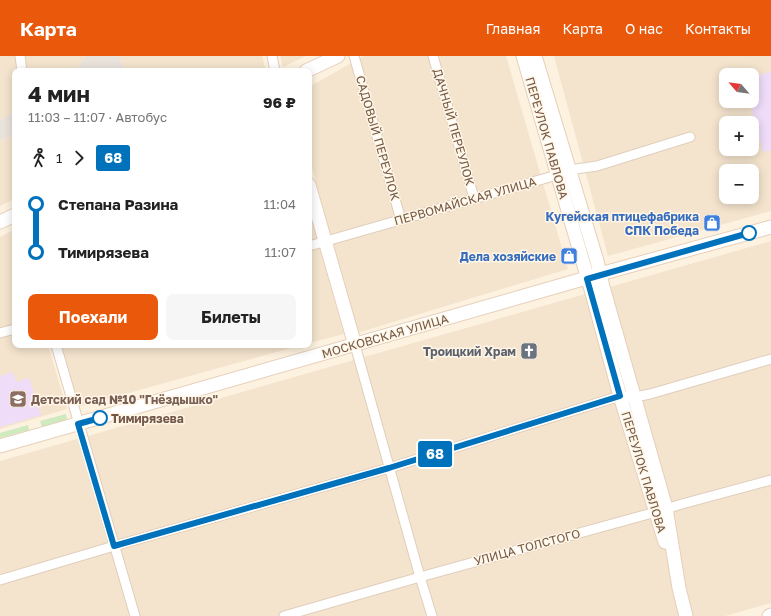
<!DOCTYPE html>
<html lang="ru">
<meta charset="utf-8">
<style>
body{margin:0;font-family:"Golos Text",sans-serif;background:#f6f6f6;color:#222;height:100vh;display:flex;flex-direction:column;font-size:15px;white-space:nowrap}
*{box-sizing:border-box;margin:0}
p{font-size:13px;color:#767676}
.icon{flex:none;width:22px;height:22px;fill:none;stroke:currentColor;stroke-width:2;stroke-linecap:round;stroke-linejoin:round}
.map{position:relative;flex:1;overflow:hidden}
.drawer{position:absolute;left:12px;top:12px;width:300px;height:280px;display:flex;flex-direction:column;background:#fff;border-radius:8px;box-shadow:0 2px 10px #0003}
.drawer>*{flex:none}
.badge{padding:0 8px;border-radius:3px;font-size:14px;line-height:26px}
.needle{width:26px;rotate:298deg}
.tools{position:absolute;left:719px;top:12px;display:grid;gap:8px}
.tools a{display:grid;place-items:center;width:40px;height:40px;border-radius:8px;background:#fff;box-shadow:0 2px 10px #0003;font-size:20px}
.map>.badge{position:absolute;translate:-50% -50%;box-shadow:0 0 0 2px #fff}
.legs{display:flex;align-items:center;gap:6px;height:44px;padding:0 16px;font-size:13px}
.legs p{margin-inline-start:auto}
.summary{display:flex;align-items:center;justify-content:space-between;height:68px;padding:0 16px}
h1{font-size:22px;font-weight:700;line-height:30px}
.action{display:flex;gap:8px;margin-top:auto;padding:8px 16px}
.action a{flex:1;height:46px;border-radius:8px;background:#ea580c;color:#fff;font-size:16px;font-weight:700;line-height:46px;text-align:center}
.action a+a{background:#f6f6f6;color:#222}
ul{padding:0 16px;list-style:none}
li{display:flex;align-items:center;gap:14px;height:48px;font-size:15px}
li i{display:grid;place-items:center;width:6px;height:100%;margin:0 5px;background:currentColor}
li i::after{content:'';width:10px;height:10px;margin:-5px;border:3px solid;border-radius:50%;background:#fff}
li p{margin-inline-start:auto}
li:first-child i{background:linear-gradient(#0000 50%,currentColor 0)}
li:last-child i{background:linear-gradient(currentColor 50%,#0000 0)}
header{display:flex;align-items:center;gap:24px;box-sizing:border-box;height:56px;padding:0 20px;background:#ea580c;color:#fff}
header strong{font-size:19px}
nav{display:flex;gap:22px;margin-inline-start:auto;font-size:14px}
.map>svg:first-child{display:block}
.residential{fill:#f4e4ce;fill-rule:evenodd}
.industrial{fill:#eae3db}
.education{fill:#efdcf8}
.green{fill:#ceeabe}
.lines{fill:none;stroke-linecap:round;stroke-linejoin:round}
.street-casing{stroke:#e0cebb;stroke-width:11}
.secondary-casing{stroke:#e6cfb9;stroke-width:15}
.street{stroke:#fff;stroke-width:9}
.secondary{stroke:#fff;stroke-width:13}
.line-1-casing{stroke:#fff;stroke-width:9}
.line-1{stroke:#0072bc;stroke-width:6}
.stop-1-dot{fill:#fff;stroke:#0072bc;stroke-width:2}
.labels{text-anchor:middle;dominant-baseline:central;stroke-width:3;stroke-linejoin:round;paint-order:stroke}
.street-label{font-size:12px;fill:#735847;stroke:#fff6e6}
.shop-label{font-size:12px;font-weight:bold;fill:#366cbe;stroke:#fff6e6;text-anchor:end}
.worship-label{font-size:12px;font-weight:bold;fill:#5b616d;stroke:#fff6e6;text-anchor:end}
.education-label{font-size:12px;font-weight:bold;fill:#785e54;stroke:#fff6e6;text-anchor:start}
.stop-label{font-size:12px;font-weight:bold;fill:#735847;stroke:#fff6e6;text-anchor:start}
</style>
<header>
<strong>Карта</strong>
<nav><a>Главная</a><a>Карта</a><a>О нас</a><a>Контакты</a></nav>
</header>
<div class="map">
<svg width="771" height="560" viewBox="0 0 771 560">
<rect width="100%" height="100%" fill="#fdf2df"/>
<g class="residential">
<polygon points="0,0 86,0 75,15 15,15 15,55 0,64"/>
<polygon points="119,0 262,0 266,15 125,15"/>
<polygon points="280,0 306,0 283,11"/>
<polygon points="364,0 506,0 568,213 357,277 309,101 309,31"/>
<path d="M 554,0 L 771,0 L 771,155 L 608,200 ZM 726,19 L 752,19 L 752,45 L 726,45 ZM 726,67 L 752,67 L 752,93 L 726,93 ZM 726,115 L 752,115 L 752,141 L 726,141 Z"/>
<polygon points="15,78 15,143 0,150 0,85"/>
<polygon points="309,155 344,278 309,287"/>
<polygon points="12,175 15,184 15,268 0,272 0,181"/>
<polygon points="771,185 771,547 725,560 0,560 0,405"/>
<polygon points="15,276 15,289 48,289 67,353 0,373 0,281"/>
<polygon points="61,289 302,289 78,351"/>
</g>
<g class="industrial">
<polygon points="86,0 119,0 125,15 75,15"/>
<polygon points="15,55 15,78 0,85 0,64"/>
</g>
<g class="education">
<polygon points="771,16 771,94 763,96 749,45 752,45 752,21"/>
<polygon points="13,316 16,326 29,322 41,359 0,371 0,320"/>
</g>
<g class="green">
<polygon points="66,358 67,364 42,371 40,365"/>
<polygon points="28,369 29,374 0,382 0,377"/>
</g>
<g class="lines">
<defs>
<g id="street">
<polyline points="20,0 22,15"/>
<polyline points="272,0 275,15"/>
<polyline points="354,0 401,164"/>
<polyline points="433,0 474,142"/>
<polyline points="309,190 557,119 569,114 597,110 690,81"/>
<polyline points="0,277 15,273"/>
<polyline points="56,289 135,560"/>
<polyline points="355,289 420,521 432,560"/>
<polyline points="0,524 114,490 389,412 620,340 635,341 650,338 771,303"/>
<polyline points="284,560 420,521 656,456 682,448 771,424"/>
</g>
<g id="secondary">
<polyline points="523,0 592,237 620,340 665,486"/>
<polyline points="535,0 597,205 603,231 666,452 679,532 686,560"/>
<polyline points="306,15 338,0"/>
<polyline points="309,129 355,289"/>
<polyline points="0,166 15,159"/>
<polyline points="0,390 611,215 771,171"/>
<polyline points="769,560 771,559"/>
</g>
</defs>
<use href="#street" class="street-casing"/>
<use href="#secondary" class="secondary-casing"/>
<use href="#street" class="street"/>
<use href="#secondary" class="secondary"/>
</g>
<g class="lines">
<defs>
<polyline id="line-1" points="100,362 78,368 114,490 389,412 620,340 587,223 749,177"/>
</defs>
<use href="#line-1" class="line-1-casing"/>
<use href="#line-1" class="line-1"/>
</g>
<defs>
<symbol id="shop-square" viewBox="-11 -11 22 22"><rect x="-9" y="-9" width="18" height="18" rx="4" fill="#3f7fe0" stroke="#fff6e6"/><path d="M-5-2.5h2.3a2.7 3.5 0 0 1 5.4 0H5L5.5 6h-11ZM-1.5-2.5h3a1.5 2.3 0 0 0-3 0Z" fill="#fff"/></symbol>
<symbol id="church-square" viewBox="-11 -11 22 22"><rect x="-9" y="-9" width="18" height="18" rx="4" fill="#6b7280" stroke="#fff6e6"/><path d="M-1.2-6h2.4v3.5h3.3v2.4h-3.3V6h-2.4V-.1h-3.3v-2.4h3.3Z" fill="#fff"/></symbol>
<symbol id="school-square" viewBox="-11 -11 22 22"><rect x="-9" y="-9" width="18" height="18" rx="4" fill="#8d6e63" stroke="#fff6e6"/><path d="M0-5L7-2L0 1L-7-2ZM-4 1L0 2.5L4 1V4Q0 6-4 4Z" fill="#fff"/></symbol>
</defs>
<g fill-rule="evenodd">
<use href="#shop-square" x="702" y="157" width="20" height="20"/>
<use href="#shop-square" x="559" y="190" width="20" height="20"/>
<use href="#church-square" x="519" y="285" width="20" height="20"/>
<use href="#school-square" x="8" y="333" width="20" height="20"/>
</g>
<g class="stop-1-dot">
<circle cx="749" cy="177" r="7"/>
<circle cx="100" cy="362" r="7"/>
</g>
<g class="labels">
<g class="street-label">
<text transform="translate(454 71) rotate(74)">ДАЧНЫЙ ПЕРЕУЛОК</text>
<text transform="translate(378 82) rotate(74)">САДОВЫЙ ПЕРЕУЛОК</text>
<text transform="translate(547 82) rotate(74)">ПЕРЕУЛОК ПАВЛОВА</text>
<text transform="translate(465 145) rotate(-16)">ПЕРВОМАЙСКАЯ УЛИЦА</text>
<text transform="translate(385 280) rotate(-16)">МОСКОВСКАЯ УЛИЦА</text>
<text transform="translate(644 416) rotate(73)">ПЕРЕУЛОК ПАВЛОВА</text>
<text transform="translate(527 491) rotate(-15)">УЛИЦА ТОЛСТОГО</text>
</g>
<g class="shop-label">
<text x="699" y="160">Кугейская птицефабрика<tspan x="699" dy="14">СПК Победа</tspan></text>
<text x="556" y="200">Дела хозяйские</text>
</g>
<g class="worship-label">
<text x="516" y="295">Троицкий Храм</text>
</g>
<g class="education-label">
<text x="31" y="343">Детский сад №10 "Гнёздышко"</text>
</g>
<g class="stop-label">
<text x="111" y="362">Тимирязева</text>
</g>
</g>
</svg>
<div class="tools">
<a><svg class="needle" viewBox="-14 -14 28 28"><path d="M0-13l5 13h-10z" fill="#e53935"/><path d="M0 13l5-13h-10z" fill="#767676"/></svg></a>
<a>+</a>
<a>−</a>
</div>
<b class="badge" style="left:435px;top:398px;background:#0072bc;color:#fff">68</b>
<section class="drawer">
<div class="summary"><div><h1>4 мин</h1><p>11:03 – 11:07 · Автобус</p></div><b>96 ₽</b></div>
<div class="legs"><svg class="icon" aria-label="walk" viewBox="0 0 24 24"><circle cx="13" cy="4" r="2"/><path d="M13 8l-2 6 4 7M11 14l-3 7M7 12l3-4h3l4 4"/></svg>1<svg class="icon" aria-label="forward" viewBox="0 0 24 24"><path d="M9 5l7 7-7 7"/></svg><b class="badge" style="background:#0072bc;color:#fff">68</b></div>
<ul>
<li><i style="color:#0072bc"></i><b>Степана Разина</b><p>11:04</p></li>
<li><i style="color:#0072bc"></i><b>Тимирязева</b><p>11:07</p></li>
</ul>
<div class="action"><a>Поехали</a><a>Билеты</a></div>
</section>
</div>
